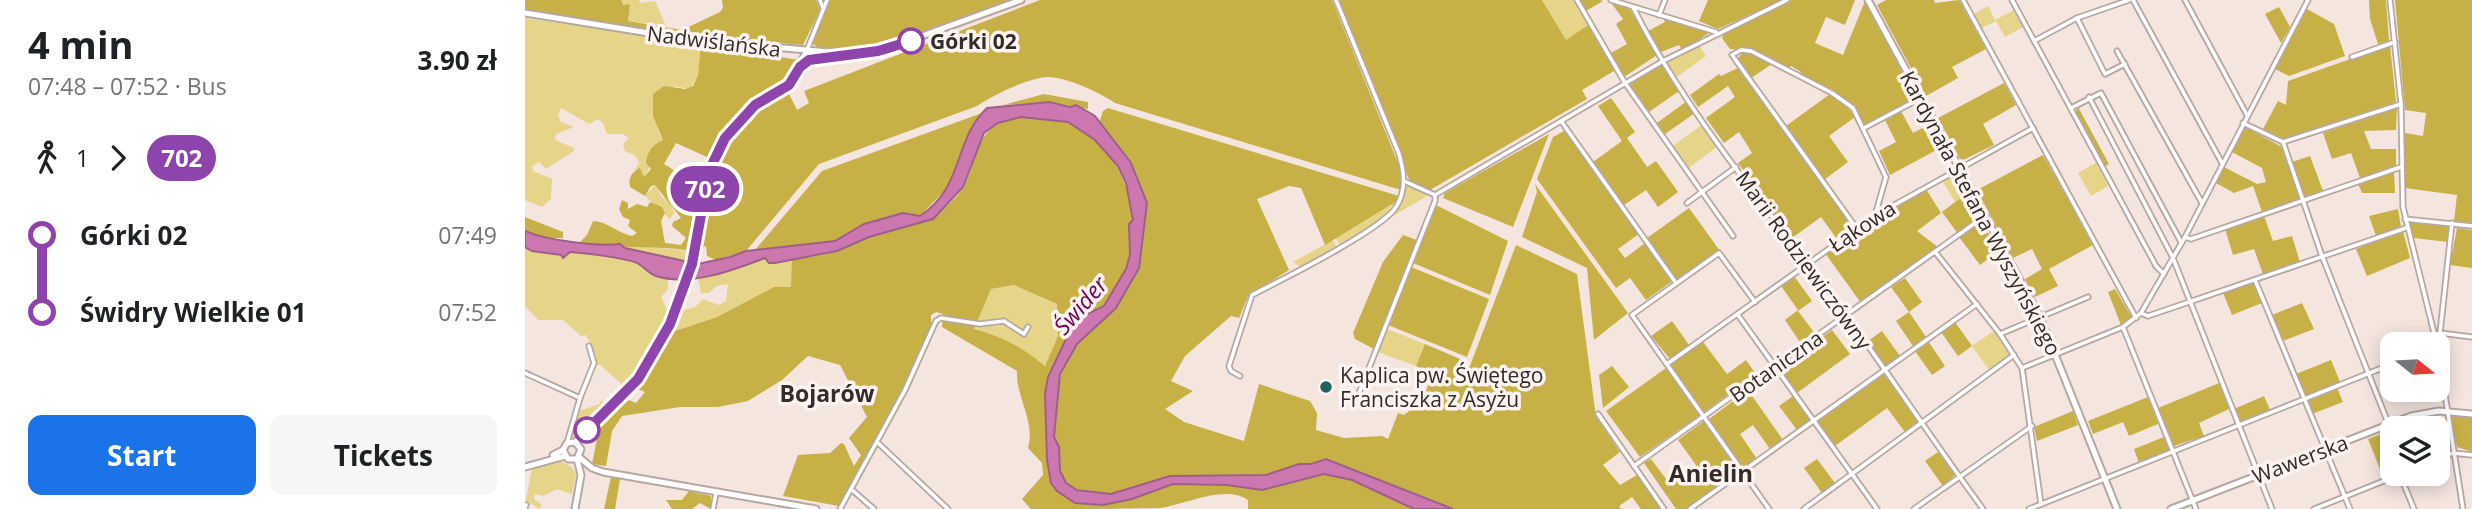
<!DOCTYPE html>
<meta charset="utf-8">
<style>
body{margin:0;font-family:"Open Sans",sans-serif;background:#f6f6f6;color:#202124;height:100vh;display:flex;flex-direction:column;font-size:26px;white-space:nowrap}
*{box-sizing:border-box;margin:0}
p{font-size:23px;color:#757577}
.icon{flex:none;width:38px;height:38px;fill:none;stroke:currentColor;stroke-width:2;stroke-linecap:round;stroke-linejoin:round}
.map{position:relative;flex:1;overflow:hidden}
.sheet{display:flex;flex-direction:column;background:#fff;width:525px}
.sheet>*{flex:none}
.badge{padding:0 14px;border-radius:23px;font-size:24px;line-height:46px}
.needle{width:46px;rotate:108deg}
.tools{position:absolute;left:1855px;top:332px;display:grid;gap:14px}
.tools a{display:grid;place-items:center;width:70px;height:70px;border-radius:14px;background:#fff;box-shadow:0 4px 18px #0003;font-size:35px}
.map>.badge{position:absolute;translate:-50% -50%;box-shadow:0 0 0 4px #fff}
.legs{display:flex;align-items:center;gap:10px;height:77px;padding:0 28px;font-size:23px}
.legs p{margin-inline-start:auto}
.headline{display:flex;align-items:center;justify-content:space-between;height:119px;padding:0 28px}
h1{font-size:38px;font-weight:700;line-height:52px}
.action{display:flex;gap:14px;margin-top:auto;padding:14px 28px}
.action a{flex:1;height:80px;border-radius:14px;background:#1a73e8;color:#fff;font-size:28px;font-weight:700;line-height:80px;text-align:center}
.action a+a{background:#f6f6f6;color:#202124}
ul{padding:0 28px;list-style:none}
li{display:flex;align-items:center;gap:24px;height:77px;font-size:26px}
li i{display:grid;place-items:center;width:10px;height:100%;margin:0 9px;background:currentColor}
li i::after{content:'';width:18px;height:18px;margin:-9px;border:5px solid;border-radius:50%;background:#fff}
li p{margin-inline-start:auto}
li:first-child i{background:linear-gradient(#0000 50%,currentColor 0)}
li:last-child i{background:linear-gradient(currentColor 50%,#0000 0)}
main{display:flex;flex:1;min-height:0}
.map>svg:first-child{display:block}
.green{fill:#e6d588}
.forest{fill:#c7b146;fill-rule:evenodd}
.water{fill:#cc77b0;stroke:#9e6088;stroke-width:2}
.lines{fill:none;stroke-linecap:round;stroke-linejoin:round}
.street-casing{stroke:#b6a7a2;stroke-width:7}
.secondary-casing{stroke:#b6a7a2;stroke-width:9}
.street{stroke:#fff;stroke-width:3.5}
.secondary{stroke:#fff;stroke-width:5}
.line-1-casing{stroke:#fff;stroke-width:16}
.line-1{stroke:#8e44ad;stroke-width:10}
.stop-1-dot{fill:#fff;stroke:#8e44ad;stroke-width:3.5}
.poi-dot{fill:#1b665e;stroke:#fdf3f0;stroke-width:2.5}
.labels{text-anchor:middle;dominant-baseline:central;stroke-width:7;stroke-linejoin:round;paint-order:stroke}
.street-label{font-size:21px;fill:#322c2a;stroke:#fdf3f0}
.stop-label{font-size:21px;font-weight:bold;fill:#322c2a;stroke:#fdf3f0;text-anchor:start}
.poi-label{font-size:21px;fill:#322c2a;stroke:#fdf3f0;text-anchor:start}
.water-label{font-size:23px;font-style:italic;fill:#6e0056;stroke:#fdf3f0}
.neighbourhood-label{font-size:23px;font-weight:bold;fill:#322c2a;stroke:#fdf3f0}
.quarter-label{font-size:24px;font-weight:bold;fill:#322c2a;stroke:#fdf3f0}
</style>
<main>
<section class="sheet">
<div class="headline"><div><h1>4 min</h1><p>07:48 – 07:52 · Bus</p></div><b>3.90 zł</b></div>
<div class="legs"><svg class="icon" aria-label="walk" viewBox="0 0 24 24"><circle cx="13" cy="4" r="2"/><path d="M13 8l-2 6 4 7M11 14l-3 7M7 12l3-4h3l4 4"/></svg>1<svg class="icon" aria-label="forward" viewBox="0 0 24 24"><path d="M9 5l7 7-7 7"/></svg><b class="badge" style="background:#8e44ad;color:#fff">702</b></div>
<ul>
<li><i style="color:#8e44ad"></i><b>Górki 02</b><p>07:49</p></li>
<li><i style="color:#8e44ad"></i><b>Świdry Wielkie 01</b><p>07:52</p></li>
</ul>
<div class="action"><a>Start</a><a>Tickets</a></div>
</section>
<div class="map">
<svg width="1947" height="509" viewBox="0 0 1947 509">
<rect width="100%" height="100%" fill="#f5e5df"/>
<g class="green">
<polygon points="96,0 114,0 115,3 130,1 141,26 103,21"/>
<polygon points="1017,0 1053,0 1063,25 1041,41"/>
<polygon points="1463,6 1470,20 1489,10 1498,27 1480,37 1471,21 1457,28 1449,14"/>
<polygon points="0,18 176,44 173,75 165,89 149,86 133,131 138,140 119,178 115,169 109,171 114,163 111,156 100,151 98,144 104,138 98,134 82,134 78,123 73,119 64,124 36,108 33,115 36,122 49,127 31,134 30,140 49,148 49,151 21,169 14,162 7,166 8,171 27,179 26,199 17,207 0,200"/>
<polygon points="1173,44 1181,56 1152,77 1140,61"/>
<polygon points="1178,124 1193,146 1162,169 1146,147"/>
<polygon points="1572,162 1583,186 1566,196 1553,173"/>
<polygon points="1431,172 1442,193 1430,202 1417,180"/>
<polygon points="130,185 137,197 145,202 149,213 145,219 120,196"/>
<polygon points="882,186 904,195 868,216 868,214"/>
<polygon points="872,201 851,224 814,244 811,238"/>
<polygon points="808,240 811,246 776,267 768,262"/>
<polygon points="95,244 165,251 163,263 100,248"/>
<path d="M 0,247 L 38,257 L 45,252 C 63,253 84,254 102,259 C 118,264 125,277 143,278 L 143,289 L 136,297 L 144,314 L 143,320 L 115,369 L 100,387 L 75,365 L 70,365 L 71,355 L 61,335 L 56,336 L 38,320 L 13,320 L 0,306 Z"/>
<polygon points="241,258 250,263 267,260 267,287 249,287 192,317 144,333 155,311 170,307 178,299 194,305 201,301 203,284 191,286 184,293 176,293 173,279"/>
<polygon points="489,285 532,304 533,336 520,366 449,329 466,289"/>
<polygon points="862,329 900,344 891,366 853,352"/>
<polygon points="1469,331 1485,354 1464,370 1447,346"/>
<polygon points="75,401 78,401 80,409 54,435 46,436 54,411 75,404"/>
<polygon points="33,460 47,467 51,474 47,494 32,489 18,496 10,494 9,499 16,504 15,509 5,503 3,509 3,504 0,504 7,469"/>
</g>
<g class="forest">
<path d="M 0,0 L 96,0 L 98,5 L 105,4 L 103,21 L 157,30 L 195,12 L 198,8 L 197,0 L 291,0 L 295,10 L 278,45 C 184,38 93,25 0,10 Z"/>
<path d="M 305,0 L 487,0 C 451,13 316,70 287,43 Z"/>
<path d="M 515,0 L 807,0 L 877,173 L 876,190 L 590,103 C 576,93 541,77 523,77 C 502,78 469,95 452,106 L 294,164 L 221,251 L 191,260 L 182,256 L 181,246 L 176,248 C 191,168 189,137 263,92 L 272,110 L 284,103 L 279,91 Z"/>
<polygon points="814,0 1017,0 1041,40 1063,25 1053,0 1075,0 1078,1 1061,11 1086,53 1102,44 1091,24 1098,19 1084,0 1103,6 1132,55 1099,77 1094,68 1057,90 1062,99 905,190 885,181 883,177"/>
<polygon points="1183,0 1257,0 1193,29 1174,21"/>
<polygon points="1267,0 1330,0 1320,25 1301,17 1290,43 1318,55 1340,1 1391,99 1340,126 1325,102 1275,75 1276,72 1266,66 1264,68 1221,49 1247,64 1226,78 1212,59 1220,50 1205,49 1197,38 1199,33"/>
<polygon points="1361,0 1409,0 1410,3 1434,0 1461,49 1427,67 1433,78 1401,96 1352,5"/>
<polygon points="1844,0 1861,0 1864,41 1853,44 1845,19"/>
<polygon points="1870,0 1947,0 1947,223 1929,221 1932,195 1880,188 1880,133 1898,136 1901,113 1880,110"/>
<polygon points="1754,7 1765,27 1756,43 1740,14"/>
<polygon points="1782,9 1809,24 1820,56 1764,76 1750,69"/>
<polygon points="1138,18 1184,33 1157,50 1154,45 1136,52 1123,31 1140,22"/>
<path d="M 176,44 L 274,60 C 265,86 236,90 217,108 C 202,121 192,140 182,157 L 151,143 L 139,164 L 174,186 L 161,250 C 125,245 89,249 54,243 L 62,235 L 68,221 C 84,222 92,233 107,236 L 112,233 L 103,226 L 105,220 L 98,217 L 94,209 L 97,200 L 103,203 L 103,209 L 112,204 L 122,207 L 125,202 L 137,207 L 140,213 L 136,221 L 140,243 L 156,245 L 161,238 L 147,226 L 148,222 L 156,218 L 130,185 L 126,186 L 120,196 L 105,187 C 103,177 107,172 115,168 L 119,177 L 126,169 L 121,163 C 122,152 127,145 138,140 L 128,116 L 128,94 L 139,86 L 160,89 L 168,86 L 173,75 Z"/>
<polygon points="1865,45 1871,102 1759,139 1738,129 1753,101 1761,105 1763,81"/>
<polygon points="1136,64 1154,91 1124,112 1105,87 1106,82"/>
<polygon points="1213,68 1329,228 1312,239 1296,217 1267,238 1213,163 1227,153 1214,132 1199,143 1181,118 1210,97 1203,86 1173,107 1165,95 1194,74 1196,76"/>
<polygon points="1479,83 1491,105 1458,124 1469,145 1436,161 1413,118"/>
<polygon points="519,94 563,102 563,109 524,102 478,105"/>
<polygon points="1305,94 1320,104 1330,117 1304,136 1323,162 1299,180 1261,126"/>
<polygon points="1086,98 1110,132 1102,138 1122,167 1131,161 1153,192 1133,207 1121,190 1099,205 1068,162 1097,141 1073,106"/>
<polygon points="1162,101 1170,113 1140,134 1132,123"/>
<polygon points="1553,107 1584,164 1579,167 1550,114"/>
<path d="M 583,108 L 874,196 L 872,201 L 800,245 L 776,188 L 764,186 L 732,199 L 764,270 L 723,296 L 714,318 L 706,316 L 660,356 L 646,381 L 668,391 L 640,409 L 659,422 L 719,441 L 734,384 L 785,401 L 792,413 L 791,430 L 819,438 L 857,436 L 863,439 L 873,413 L 879,415 L 896,402 L 908,374 L 891,366 L 900,344 L 940,361 L 937,370 L 943,371 L 991,245 L 1052,274 L 1071,417 L 1095,452 L 1078,465 L 1095,485 L 1112,475 L 1136,509 L 1116,509 L 1107,497 L 1094,506 L 1096,509 L 928,509 L 801,459 L 786,464 L 774,464 L 741,475 L 645,476 L 586,494 L 546,488 C 530,473 537,455 529,438 L 533,385 L 540,363 L 552,344 L 591,308 L 614,268 L 622,203 L 611,173 L 574,123 L 578,111 Z"/>
<polygon points="1872,108 1871,130 1839,131 1846,149 1871,149 1871,166 1835,178 1826,153 1807,159 1798,133"/>
<polygon points="1376,111 1388,133 1405,124 1417,147 1365,175 1354,151 1371,142 1360,120"/>
<polygon points="457,113 440,140 427,183 395,216 378,213 339,224 310,241 230,250 297,171"/>
<path d="M 496,117 C 511,119 526,117 540,121 C 581,136 605,179 608,220 L 604,224 L 605,255 L 601,269 L 579,306 L 556,317 L 541,339 L 523,377 L 520,393 L 522,460 L 550,503 L 578,505 L 596,502 L 648,484 L 702,485 L 737,490 L 799,474 L 817,476 L 889,509 L 723,509 L 723,500 C 700,484 660,505 635,508 C 596,509 546,509 506,509 L 497,499 L 518,475 L 517,463 L 503,448 C 511,422 490,395 492,371 L 417,327 L 418,314 L 411,312 L 406,315 L 406,325 L 384,378 L 314,506 L 258,496 L 273,455 L 305,453 L 316,443 L 319,444 L 329,466 L 336,455 L 324,438 L 342,417 L 315,365 L 283,356 L 257,380 L 223,401 L 193,407 L 155,407 L 97,416 L 87,431 L 81,466 L 67,464 L 75,423 L 104,400 L 111,403 L 120,392 L 112,389 L 144,333 L 192,317 L 249,287 L 266,287 L 267,260 C 282,257 300,256 314,250 C 324,247 334,239 343,237 C 372,230 403,222 426,202 C 461,172 436,127 496,117 ZM 489,285 L 532,304 L 533,336 L 520,366 C 497,347 478,337 449,329 L 466,289 Z"/>
<polygon points="1720,127 1757,147 1775,199 1737,212 1728,186 1709,193 1691,183 1699,167 1732,184 1741,182 1737,168 1707,152"/>
<polygon points="1041,130 1114,234 1093,249 1100,258 1120,243 1146,282 1121,300 1105,278 1091,288 1012,179 1028,137"/>
<polygon points="1024,134 988,227 918,198 920,193"/>
<polygon points="1518,155 1568,245 1524,269 1533,286 1510,297 1500,279 1517,269 1507,249 1488,258 1452,190"/>
<polygon points="1785,156 1798,191 1779,197 1767,162"/>
<polygon points="1869,172 1870,193 1837,193 1833,184"/>
<polygon points="1010,184 1103,313 1069,340 1062,268 997,237 1012,192"/>
<polygon points="1401,189 1416,213 1392,231 1414,248 1336,303 1300,253"/>
<polygon points="1442,193 1453,215 1452,220 1433,234 1417,212"/>
<polygon points="911,205 983,241 965,295 888,263"/>
<polygon points="1164,208 1195,251 1153,281 1122,238"/>
<polygon points="1873,209 1876,227 1851,236 1844,216"/>
<polygon points="1739,216 1748,241 1767,236 1775,262 1738,274 1729,249 1708,255 1700,229"/>
<polygon points="0,217 38,232 38,238 20,238 0,231"/>
<polygon points="1884,219 1925,225 1923,242 1889,238"/>
<polygon points="1456,220 1473,251 1455,265 1434,237"/>
<polygon points="1932,228 1947,230 1947,268 1925,265"/>
<polygon points="1878,231 1885,258 1842,276 1831,249"/>
<polygon points="878,235 892,240 849,349 830,339 828,333 858,262"/>
<polygon points="886,267 964,299 942,357 863,325"/>
<polygon points="1269,276 1287,301 1273,311 1291,335 1277,345 1260,320 1273,310 1256,286"/>
<polygon points="1380,278 1397,302 1384,312 1401,337 1388,346 1371,321 1384,312 1366,287"/>
<polygon points="1729,282 1737,303 1707,315 1698,293"/>
<polygon points="1590,289 1607,318 1596,325 1583,292"/>
<polygon points="1777,303 1789,329 1758,341 1747,315"/>
<polygon points="1147,321 1164,345 1145,359 1126,336"/>
<polygon points="1430,322 1447,346 1433,356 1416,332"/>
<polygon points="1307,330 1325,354 1272,393 1254,368"/>
<polygon points="1357,331 1375,356 1361,366 1343,341"/>
<polygon points="1403,341 1420,366 1407,375 1390,351"/>
<polygon points="1178,342 1202,374 1221,360 1231,374 1179,412 1145,365"/>
<polygon points="1806,360 1815,382 1784,395 1779,394 1771,374"/>
<polygon points="1087,366 1104,387 1078,408 1074,375"/>
<polygon points="1141,368 1175,415 1115,457 1081,411"/>
<polygon points="1359,374 1393,423 1380,432 1362,408 1310,446 1292,422"/>
<polygon points="1694,383 1704,409 1674,423 1679,436 1649,446 1633,408"/>
<polygon points="1812,388 1818,402 1787,414 1782,400"/>
<polygon points="1223,390 1258,440 1245,449 1228,425 1215,434 1232,459 1219,468 1184,419"/>
<polygon points="1268,396 1285,420 1272,430 1254,406"/>
<polygon points="1739,396 1745,410 1714,422 1709,409"/>
<polygon points="1623,397 1633,424 1604,436 1598,422 1568,434 1563,421"/>
<polygon points="1548,411 1553,425 1512,441 1509,427"/>
<polygon points="1926,416 1947,418 1947,452 1932,447"/>
<polygon points="1900,417 1919,419 1925,452 1915,456 1913,429 1904,429"/>
<polygon points="1179,421 1215,471 1161,509 1151,509 1119,463 1126,459 1144,483 1171,465 1153,440"/>
<polygon points="1864,431 1867,439 1867,464 1855,469 1843,439"/>
<polygon points="1639,437 1644,450 1614,463 1609,449"/>
<polygon points="1413,452 1430,475 1418,486 1400,461"/>
<polygon points="1292,459 1310,483 1297,493 1279,468"/>
<polygon points="86,477 95,479 90,509 79,509"/>
<polygon points="164,491 186,496 186,509 175,503 167,509 147,509 141,500 157,500"/>
</g>
<path class="water" d="M 524,102 L 545,107 L 551,105 L 570,116 L 606,163 L 622,203 L 614,268 L 591,308 L 552,344 L 535,374 L 529,437 L 534,447 L 535,471 L 541,483 L 552,490 L 586,494 L 645,476 L 741,475 L 774,464 L 786,464 L 801,459 L 928,509 L 889,509 L 827,480 L 799,474 L 737,490 L 702,485 L 648,484 L 607,499 L 578,505 L 550,503 L 532,491 L 526,483 L 522,460 L 520,393 L 523,377 L 541,339 L 556,317 L 579,306 L 601,269 L 605,255 L 604,224 L 608,220 L 601,183 L 593,166 L 570,140 L 543,122 L 496,117 L 473,123 L 459,133 L 438,187 L 408,219 L 344,237 L 312,251 L 250,263 L 244,263 L 240,258 C 209,270 164,287 131,276 C 124,274 120,268 114,264 C 103,258 59,253 45,252 L 38,258 L 36,255 L 7,251 L 0,247 L 0,231 C 20,240 73,247 95,244 L 100,248 L 173,264 L 205,257 L 221,251 L 310,241 L 339,224 L 378,213 L 395,216 C 440,186 428,140 462,108 Z"/>
<g class="lines">
<defs>
<g id="street">
<polyline points="295,0 298,8"/>
<polyline points="1052,0 1100,83 1208,236"/>
<polyline points="1086,0 1191,32"/>
<polyline points="1438,0 1611,318"/>
<polyline points="1487,0 1631,266 1639,274"/>
<polyline points="1608,0 1697,163"/>
<polyline points="1660,0 1722,115"/>
<polyline points="1865,0 1876,104 1878,207 1912,345"/>
<path d="M 1108,7 C 1153,98 1226,189 1288,270 C 1347,348 1400,430 1458,509"/>
<polyline points="1134,15 1140,0"/>
<polyline points="1552,18 1580,74 1600,64"/>
<polyline points="1509,41 1552,18 1604,0"/>
<polyline points="282,50 302,0"/>
<polyline points="1592,51 1677,203"/>
<polyline points="1827,57 1870,42"/>
<polyline points="1564,97 1648,258 1747,509"/>
<polyline points="1546,108 1576,93 1656,242"/>
<polyline points="1036,121 1151,283"/>
<polyline points="1718,123 1758,142 1876,104"/>
<polyline points="1339,128 1396,98"/>
<polyline points="1758,142 1797,256 1867,433"/>
<polyline points="910,195 1138,61 1262,0"/>
<polyline points="1162,203 1211,167"/>
<polyline points="1880,219 1947,226"/>
<polyline points="1332,229 1207,55 1216,50 1226,51 1307,93 1328,108 1361,177 1351,212 1353,214"/>
<polyline points="1660,237 1666,239 1876,167"/>
<polyline points="1411,253 1475,334 1497,368 1516,504"/>
<polyline points="1730,280 1825,509"/>
<polyline points="1230,302 1194,253 1107,315 1244,509"/>
<polyline points="1616,313 1623,316 1881,228"/>
<polyline points="1213,315 1352,509"/>
<polyline points="1598,327 1671,509"/>
<polyline points="1915,333 1927,223"/>
<polyline points="1915,333 1947,337"/>
<polyline points="1475,334 1563,297"/>
<polyline points="1913,350 1938,509"/>
<polyline points="1142,364 1353,214 1508,128"/>
<polyline points="1497,368 1598,327 1616,313 1660,237 1783,0"/>
<polyline points="0,373 55,398 42,443"/>
<path d="M 715,376 L 706,371 L 704,366 L 727,295 C 756,280 857,230 871,207 C 882,190 879,171 874,154 L 811,0"/>
<polyline points="55,398 69,363 64,346"/>
<polyline points="829,406 910,201 910,195 879,181"/>
<polyline points="1073,414 1139,509"/>
<polyline points="352,442 423,509"/>
<polyline points="1913,459 1928,453 1947,455"/>
<polyline points="1109,466 1460,216"/>
<polyline points="1875,475 1889,509"/>
<polyline points="326,489 349,509"/>
<polyline points="0,508 1,505"/>
<polyline points="188,509 191,493"/>
<polyline points="315,509 380,390 411,321 416,318 455,324 479,321 499,334 503,327"/>
<polyline points="1165,509 1452,304"/>
<polyline points="1279,509 1489,355"/>
<polyline points="1389,509 1507,426"/>
<polyline points="1504,509 1867,364"/>
<polyline points="1789,509 1876,474"/>
</g>
<g id="secondary">
<polyline points="1343,0 1515,317 1592,509"/>
<polyline points="0,13 161,39 326,54 361,49 496,0"/>
<polyline points="277,65 286,59 311,55"/>
<polyline points="50,442 107,386 145,324 167,264 184,171 200,138 230,105 267,81 281,52"/>
<polyline points="38,450 43,459 52,459 56,449 50,442"/>
<polyline points="28,455 38,450 42,443 50,442"/>
<polyline points="54,457 67,468 78,472 291,509"/>
<polyline points="0,467 40,456"/>
<polyline points="50,509 56,475 52,459"/>
<polyline points="1646,509 1886,416 1914,411 1947,414"/>
</g>
</defs>
<use href="#street" class="street-casing"/>
<use href="#secondary" class="secondary-casing"/>
<use href="#street" class="street"/>
<use href="#secondary" class="secondary"/>
</g>
<g class="lines">
<defs>
<polyline id="line-1" points="62,430 113,379 145,324 167,264 184,171 200,138 230,105 264,85 275,67 284,60 353,51 386,41"/>
</defs>
<use href="#line-1" class="line-1-casing"/>
<use href="#line-1" class="line-1"/>
</g>
<g class="stop-1-dot">
<circle cx="386" cy="41" r="12"/>
<circle cx="62" cy="430" r="12"/>
</g>
<circle class="poi-dot" cx="801" cy="387" r="7"/>
<g class="labels">
<g class="street-label">
<text transform="translate(189 41) rotate(7)">Nadwiślańska</text>
<text transform="translate(1456 213) rotate(62)">Kardynała Stefana Wyszyńskiego</text>
<text transform="translate(1337 226) rotate(-33)">Łąkowa</text>
<text transform="translate(1279 260) rotate(54)">Marii Rodziewiczówny</text>
<text transform="translate(1251 366) rotate(-35)">Botaniczna</text>
<text transform="translate(1775 459) rotate(-21)">Wawerska</text>
</g>
<g class="stop-label">
<text x="405" y="41">Górki 02</text>
</g>
<g class="poi-label">
<text x="815" y="375">Kaplica pw. Świętego<tspan x="815" dy="24">Franciszka z Asyżu</tspan></text>
</g>
<g class="water-label">
<text transform="translate(555 305) rotate(-49)">Świder</text>
</g>
<g class="neighbourhood-label">
<text x="302" y="393">Bojarów</text>
</g>
<g class="quarter-label">
<text x="1186" y="472">Anielin</text>
</g>
</g>
</svg>
<div class="tools">
<a><svg class="needle" viewBox="-14 -14 28 28"><path d="M0-13l5 13h-10z" fill="#e53935"/><path d="M0 13l5-13h-10z" fill="#757577"/></svg></a>
<a><svg class="icon" aria-label="layers" viewBox="0 0 24 24"><path d="M12 4l9 5-9 5-9-5zM3 14l9 5 9-5"/></svg></a>
</div>
<b class="badge" style="left:180px;top:189px;background:#8e44ad;color:#fff">702</b>
</div>
</main>
